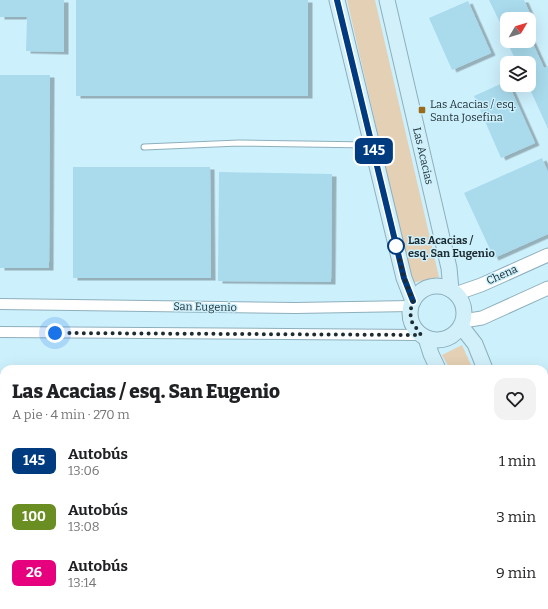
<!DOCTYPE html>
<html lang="es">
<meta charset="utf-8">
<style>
body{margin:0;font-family:Bitter,serif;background:#f2f2f2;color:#202124;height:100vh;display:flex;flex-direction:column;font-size:15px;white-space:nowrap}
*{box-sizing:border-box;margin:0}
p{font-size:13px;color:#757577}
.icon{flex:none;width:22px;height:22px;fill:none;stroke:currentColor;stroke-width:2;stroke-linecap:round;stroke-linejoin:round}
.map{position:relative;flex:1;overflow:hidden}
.sheet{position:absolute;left:0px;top:365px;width:548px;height:244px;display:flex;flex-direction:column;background:#fff;border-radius:12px 12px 0 0;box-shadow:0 4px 16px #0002}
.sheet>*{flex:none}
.badge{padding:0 8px;border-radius:6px;font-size:14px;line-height:26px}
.needle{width:26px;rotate:52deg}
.tools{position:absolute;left:500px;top:12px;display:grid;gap:8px}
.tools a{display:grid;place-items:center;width:36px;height:36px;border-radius:8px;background:#fff;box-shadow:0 4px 16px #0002;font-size:20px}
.you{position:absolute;width:20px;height:20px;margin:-10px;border:3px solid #fff;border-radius:50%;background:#1a73e8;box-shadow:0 0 0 6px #1a73e833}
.map>.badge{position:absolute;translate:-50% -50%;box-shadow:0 0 0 2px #fff}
.round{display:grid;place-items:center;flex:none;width:42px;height:42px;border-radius:12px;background:#f2f2f2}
.overview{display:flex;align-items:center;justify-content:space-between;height:68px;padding:0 12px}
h1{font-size:19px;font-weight:800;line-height:30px}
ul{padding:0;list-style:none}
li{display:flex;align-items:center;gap:12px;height:56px;padding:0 12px}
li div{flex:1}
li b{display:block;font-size:15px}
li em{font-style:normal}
li .badge{min-width:44px;font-weight:700;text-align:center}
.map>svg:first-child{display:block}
.grass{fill:#e4d0b4}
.building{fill:#a9dbed;filter:url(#shadow)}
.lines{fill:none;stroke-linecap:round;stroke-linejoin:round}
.service-casing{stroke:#8eafbc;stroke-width:7}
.minor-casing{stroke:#8eafbc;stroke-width:12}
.tertiary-casing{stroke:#8eafbc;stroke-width:15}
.secondary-casing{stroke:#8eafbc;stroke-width:17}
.service{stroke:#fff;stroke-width:5}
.minor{stroke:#fff;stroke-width:10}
.tertiary{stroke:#fff;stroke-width:13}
.secondary{stroke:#d2f0fa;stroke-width:15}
.line-casing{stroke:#fff;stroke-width:9}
.line{stroke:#003b80;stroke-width:6}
.walk{stroke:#1e2c31;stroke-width:4;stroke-dasharray:0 7.2}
.poi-dot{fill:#996b1b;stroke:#cdf0fd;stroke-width:1.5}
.stop-dot{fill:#fff;stroke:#003b80;stroke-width:2}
.labels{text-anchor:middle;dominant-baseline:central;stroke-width:3;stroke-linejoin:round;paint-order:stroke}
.poi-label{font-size:11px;fill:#1e2c31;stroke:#cdf0fd;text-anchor:start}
.street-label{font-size:11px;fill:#1e2c31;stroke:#cdf0fd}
.stop-label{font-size:11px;font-weight:bold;fill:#1e2c31;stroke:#cdf0fd;text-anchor:start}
</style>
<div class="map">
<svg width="548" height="609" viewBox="0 0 548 609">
<defs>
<filter id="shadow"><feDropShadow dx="4.5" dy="2.5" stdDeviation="0" flood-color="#0004"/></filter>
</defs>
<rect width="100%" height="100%" fill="#cdf0fd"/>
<g class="grass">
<polygon points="347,0 375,0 439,277 412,283"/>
<polygon points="462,345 473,369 450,369 442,355"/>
</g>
<g class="building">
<polygon points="0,0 64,0 64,52 26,51 27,17 0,17"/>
<rect x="76" y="0" width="232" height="96"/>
<polygon points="489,0 524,0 531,16 526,19 507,19 507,28 503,29"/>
<polygon points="468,1 491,53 452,70 429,18"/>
<polygon points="529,35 544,68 548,66 548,129 528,85 529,85 529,63 517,63 508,44 515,41 529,41"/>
<polygon points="0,75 50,75 49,268 0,268"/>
<polygon points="507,81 507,85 509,85 535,143 501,158 474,96"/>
<polygon points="542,158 548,172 548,234 494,258 464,193"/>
<polygon points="73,167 210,167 211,278 73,278"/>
<polygon points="219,172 332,174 331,282 218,281"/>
<polygon points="12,366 97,367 97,369 12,369"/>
<rect x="0" y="378" width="4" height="66"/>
</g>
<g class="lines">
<defs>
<polyline id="service" points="144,147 239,143 370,145"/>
<g id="minor">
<polyline points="0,304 295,308 411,306"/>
<polyline points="0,332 421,335"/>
</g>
<g id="tertiary">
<polyline points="455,294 481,285 548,255"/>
<polyline points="463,321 482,318 548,288"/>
</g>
<g id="secondary">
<polyline points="337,0 404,278 413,301"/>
<polyline points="387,0 449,268 451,290"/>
<circle cx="437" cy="313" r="27"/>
<polyline points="461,326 475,344 485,369"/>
<polyline points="426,338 431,354 438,369"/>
<polyline points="544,498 548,506"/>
<polyline points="544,541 548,548"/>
</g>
</defs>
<use href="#service" class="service-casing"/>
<use href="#minor" class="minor-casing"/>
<use href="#tertiary" class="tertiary-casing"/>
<use href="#secondary" class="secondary-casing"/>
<use href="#service" class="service"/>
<use href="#minor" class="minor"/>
<use href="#tertiary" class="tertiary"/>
<use href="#secondary" class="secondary"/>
</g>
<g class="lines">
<defs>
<polyline id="line" points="337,0 404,278 413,301"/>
</defs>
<use href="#line" class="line-casing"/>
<use href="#line" class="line"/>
<polyline class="walk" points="55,333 421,335 412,322 410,312 413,301 404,278 396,246"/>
</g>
<rect class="poi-dot" x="418" y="106" width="8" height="8" rx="2"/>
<circle class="stop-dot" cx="396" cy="246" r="8"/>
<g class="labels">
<g class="poi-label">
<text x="430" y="104">Las Acacias / esq.<tspan x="430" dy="13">Santa Josefina</tspan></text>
</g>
<g class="street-label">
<text transform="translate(423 156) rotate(77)">Las Acacias</text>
<text transform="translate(502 275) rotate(-24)">Chena</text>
<text transform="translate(205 307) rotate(1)">San Eugenio</text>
</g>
<g class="stop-label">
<text x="408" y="240">Las Acacias /<tspan x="408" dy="13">esq. San Eugenio</tspan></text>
</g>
</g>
</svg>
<div class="tools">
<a><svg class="needle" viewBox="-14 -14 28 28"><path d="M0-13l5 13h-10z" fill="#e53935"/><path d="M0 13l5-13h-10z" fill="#757577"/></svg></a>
<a><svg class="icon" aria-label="layers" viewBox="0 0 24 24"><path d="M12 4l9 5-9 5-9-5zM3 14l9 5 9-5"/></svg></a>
</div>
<div class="you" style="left:55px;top:333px"></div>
<b class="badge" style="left:374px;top:151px;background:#003b80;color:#fff">145</b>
<section class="sheet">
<div class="overview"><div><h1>Las Acacias / esq. San Eugenio</h1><p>A pie · 4 min · 270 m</p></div><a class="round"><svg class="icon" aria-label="heart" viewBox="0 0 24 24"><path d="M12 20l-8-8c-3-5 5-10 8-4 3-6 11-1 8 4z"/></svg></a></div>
<ul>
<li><span class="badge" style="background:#003b80;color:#fff">145</span><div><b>Autobús</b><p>13:06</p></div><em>1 min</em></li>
<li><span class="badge" style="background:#6b8e23;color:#fff">100</span><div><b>Autobús</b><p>13:08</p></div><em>3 min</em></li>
<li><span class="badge" style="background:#e6007e;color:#fff">26</span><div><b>Autobús</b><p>13:14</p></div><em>9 min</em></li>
</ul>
</section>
</div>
